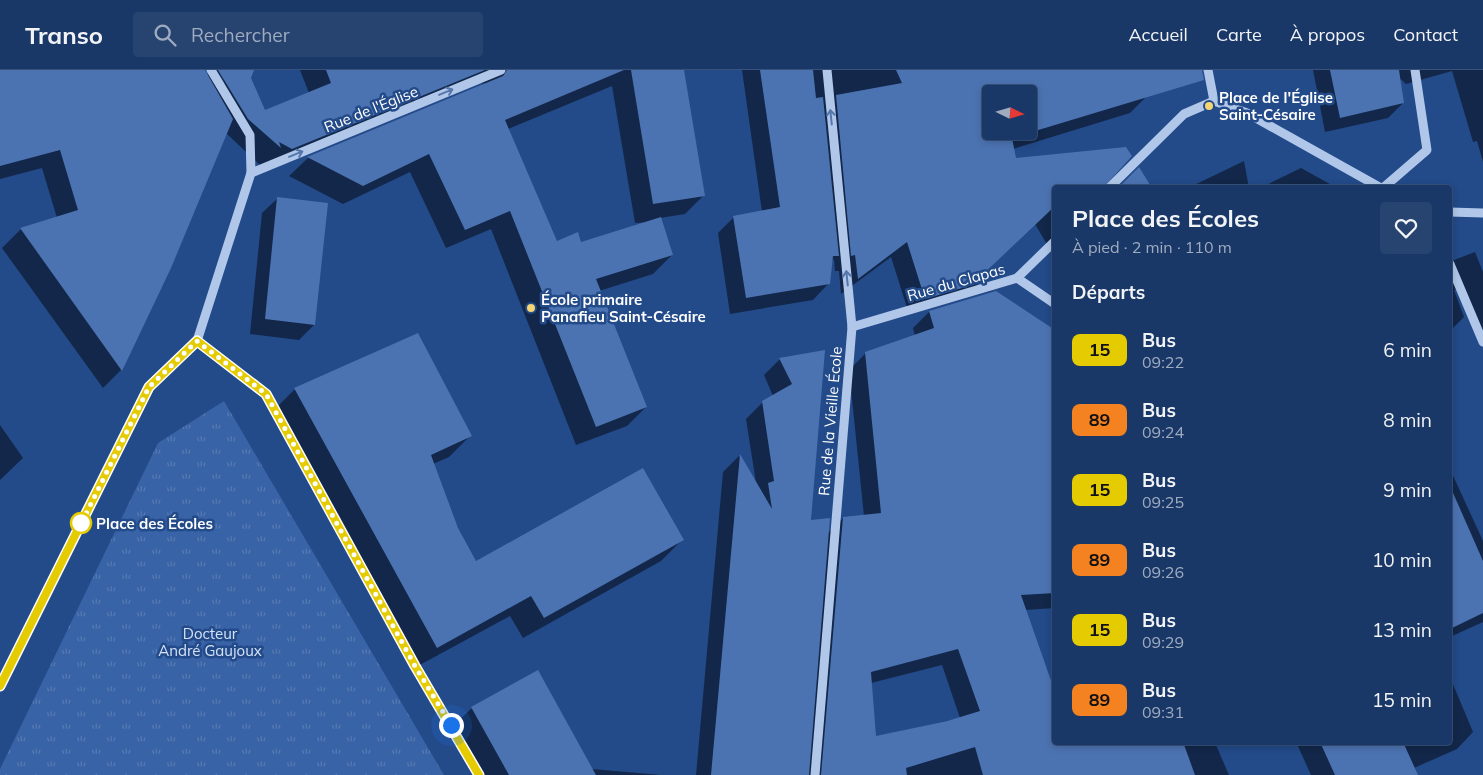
<!DOCTYPE html>
<html lang="fr">
<meta charset="utf-8">
<style>
body{margin:0;font-family:Mulish,sans-serif;background:#274370;color:#f1f3f6;height:100vh;display:flex;flex-direction:column;font-size:19px;white-space:nowrap}
*{box-sizing:border-box;margin:0}
p{font-size:16px;color:#9facc0}
.icon{flex:none;width:28px;height:28px;fill:none;stroke:currentColor;stroke-width:2;stroke-linecap:round;stroke-linejoin:round}
.map{position:relative;flex:1;overflow:hidden}
.drawer{position:absolute;left:1052px;top:115px;width:400px;height:560px;display:flex;flex-direction:column;background:#1a3867;border-radius:5px;box-shadow:0 2px 8px #0003,0 0 0 1px #38527b}
.drawer>*{flex:none}
.badge{padding:0 10px;border-radius:8px;font-size:18px;line-height:32px}
.needle{width:32px;rotate:95deg}
.tools{position:absolute;left:982px;top:15px;display:grid;gap:10px}
.tools a{display:grid;place-items:center;width:55px;height:55px;border-radius:5px;background:#1a3867;box-shadow:0 2px 8px #0003,0 0 0 1px #38527b;font-size:25px}
.you{position:absolute;width:25px;height:25px;margin:-12px;border:4px solid #fff;border-radius:50%;background:#1a73e8;box-shadow:0 0 0 8px #1a73e833}
.map>.badge{position:absolute;translate:-50% -50%;box-shadow:0 0 0 2px #fff}
h2{padding:0 20px;font-size:19px;line-height:45px}
.round{display:grid;place-items:center;flex:none;width:52px;height:52px;border-radius:5px;background:#274370}
.overview{display:flex;align-items:center;justify-content:space-between;height:85px;padding:0 20px}
h1{font-size:24px;font-weight:700;line-height:38px}
ul{padding:0;list-style:none}
li{display:flex;align-items:center;gap:15px;height:70px;padding:0 20px}
li div{flex:1}
li b{display:block;font-size:19px}
li em{font-style:normal}
li .badge{min-width:55px;font-weight:700;text-align:center}
header{display:flex;align-items:center;gap:30px;box-sizing:border-box;height:70px;padding:0 25px;background:#1a3867;border-bottom:1px solid #38527b}
header strong{font-size:24px}
nav{display:flex;gap:28px;margin-inline-start:auto;font-size:18px}
.search{width:350px;height:45px;background:#274370;display:flex;align-items:center;gap:12px;box-sizing:border-box;padding:0 18px;border-radius:5px;color:#9facc0;font-size:19px}
.map>svg:first-child{display:block}
.grass{fill:url(#grass-tufts)}
.shadow{fill:#0007;fill-rule:evenodd}
.building{fill:#4c73b1;fill-rule:evenodd}
.lines{fill:none;stroke-linecap:round;stroke-linejoin:round}
.minor{stroke:#b0c7ea;stroke-width:9}
.oneway{stroke:#5476ab}
.line-casing{stroke:#fff;stroke-width:11}
.line{stroke:#e5cb02;stroke-width:8}
.walk{stroke:#fff;stroke-width:5;stroke-dasharray:0 9}
.poi-dot{fill:#f5d673;stroke:#234a89;stroke-width:2}
.stop-dot{fill:#fff;stroke:#e5cb02;stroke-width:2.5}
.labels{text-anchor:middle;dominant-baseline:central;stroke-width:5;stroke-linejoin:round;paint-order:stroke}
.poi-label{font-size:15px;font-weight:bold;fill:#fff;stroke:#234a89;text-anchor:start}
.street-label{font-size:15px;fill:#fff;stroke:#234a89}
.stop-label{font-size:15px;font-weight:bold;fill:#fff;stroke:#234a89;text-anchor:start}
.park-label{font-size:15px;fill:#d4e2f8;stroke:#234a89}
</style>
<header>
<strong>Transo</strong>
<div class="search"><svg class="icon" aria-label="search" viewBox="0 0 24 24"><circle cx="10" cy="10" r="6"/><path d="M15 15l6 6"/></svg>Rechercher</div>
<nav><a>Accueil</a><a>Carte</a><a>À propos</a><a>Contact</a></nav>
</header>
<div class="map">
<svg width="1483" height="705" viewBox="0 0 1483 705">
<defs>
<pattern id="grass-tufts" width="24" height="20" patternUnits="userSpaceOnUse" patternTransform="scale(1.25)"><rect width="24" height="20" fill="#3863a6"/><path d="M3 7l-1-3M5 7V3M7 7l1-3M15 17l-1-3M17 17v-4M19 17l1-3" fill="none" stroke="#567ab3"/></pattern>
</defs>
<rect width="100%" height="100%" fill="#234a89"/>
<polygon class="grass" points="224,331 444,705 0,705 0,699 158,373"/>
<g class="shadow">
<path d="M 0,0 L 192,0 L 207,6 L 213,0 L 218,0 L 225,14 L 219,0 L 246,0 L 264,42 L 309,23 L 300,0 L 683,0 L 704,125 L 685,144 L 660,148 L 672,185 L 653,204 L 599,221 L 646,337 L 627,356 L 576,375 L 491,159 L 446,178 L 410,102 L 343,134 L 289,106 L 308,88 L 488,14 L 479,13 L 261,96 L 226,63 L 171,194 L 121,300 L 103,318 L 2,178 L 21,159 L 57,148 L 42,98 L 0,109 ZM 612,16 L 635,153 L 652,152 L 580,173 L 556,172 L 508,59 Z"/>
<path d="M 742,0 L 1145,0 L 1147,26 L 1130,43 L 1013,79 L 1015,90 L 1055,118 L 1055,188 L 1035,154 L 976,209 L 980,212 L 965,228 L 909,244 L 891,187 L 841,224 L 839,201 L 835,201 L 834,189 L 831,192 L 829,213 L 813,230 L 730,244 L 718,163 L 734,147 L 762,142 ZM 991,24 L 1029,24 L 1029,61 L 991,61 Z"/>
<polygon points="1313,0 1483,0 1483,92 1477,71 1473,72 1452,1 1406,14 1401,9 1400,11 1403,33 1388,48 1325,62"/>
<polygon points="1244,91 1249,118 1188,118"/>
<polygon points="1301,98 1337,118 1260,118"/>
<polygon points="278,128 314,255 299,270 250,264 262,143"/>
<polygon points="1475,182 1483,202 1483,273 1456,219 1454,220 1464,247 1450,261 1450,194 1454,190"/>
<path d="M 929,242 L 1055,262 L 1055,538 L 1025,540 L 1055,626 L 1055,672 L 1222,672 L 1216,675 L 1229,705 L 696,705 L 723,402 L 739,386 L 756,413 L 746,349 L 763,332 L 773,326 L 764,305 L 780,289 L 824,282 L 810,451 L 827,464 L 843,448 L 864,446 L 849,300 L 866,283 L 915,266 L 913,258 ZM 942,595 L 960,648 L 875,667 L 871,613 Z"/>
<polygon points="295,319 470,366 449,387 433,394 457,459 476,492 682,470 661,491 523,568 510,546 416,597 274,340"/>
<polygon points="0,355 23,388 0,410"/>
<polygon points="1450,399 1483,471 1483,552 1450,567"/>
<polygon points="1450,607 1473,662 1457,679 1398,705 1311,705 1296,672 1450,672"/>
<polygon points="472,638 592,699 661,705 484,705 455,654"/>
</g>
<g class="building">
<polygon points="0,0 205,0 233,49 171,198 122,301 20,158 78,140 60,80 0,96"/>
<polygon points="218,0 254,0 251,8 265,40 331,13 326,0 485,0 292,79 279,72 281,78 248,49"/>
<polygon points="507,0 624,0 505,50 557,171 578,162 581,172 661,147 673,185 596,209 647,337 596,357 510,141 465,160 429,84 363,116 307,87 503,6"/>
<polygon points="631,0 684,0 705,126 653,134"/>
<polygon points="760,0 813,0 816,28 823,27 839,186 833,186 830,214 746,228 733,146 780,137"/>
<path d="M 896,0 L 1202,0 L 1204,10 L 1012,68 L 1016,88 L 1126,77 L 1132,86 L 1103,118 L 1055,118 L 1055,136 L 978,209 L 982,212 L 925,229 L 907,172 L 858,209 L 855,185 L 851,186 L 836,25 L 902,13 ZM 991,24 L 1029,24 L 1029,61 L 991,61 Z"/>
<polygon points="1330,0 1399,0 1404,33 1340,48"/>
<polygon points="1139,97 1152,118 1118,118"/>
<polygon points="277,127 328,133 315,255 265,249"/>
<path d="M 996,221 L 1055,260 L 1055,523 L 1021,525 L 1055,622 L 1055,672 L 1183,672 L 1195,705 L 983,705 L 975,677 L 906,698 L 907,705 L 821,705 L 843,447 L 881,443 L 865,282 L 934,258 L 929,241 ZM 958,579 L 980,641 L 947,651 L 876,666 L 871,602 Z"/>
<polygon points="418,263 472,366 431,385 458,458 476,491 643,398 684,470 544,548 531,526 437,578 294,318"/>
<polygon points="825,280 811,450 830,448 809,705 711,705 740,384 772,439 768,413 774,411 762,331 792,314 779,288"/>
<polygon points="1450,416 1483,491 1483,543 1450,559"/>
<polygon points="538,600 596,705 509,705 471,637"/>
<polygon points="1320,672 1403,672 1418,705 1335,705"/>
</g>
<g class="lines">
<g class="minor">
<polyline points="1214,31 1247,43 1381,118"/>
<polyline points="251,103 501,0"/>
<polyline points="1109,118 1184,44 1214,31 1208,0"/>
<polyline points="1383,118 1427,80 1415,0"/>
<polyline points="1450,142 1483,143"/>
<polyline points="1450,194 1483,272"/>
<polyline points="1017,208 1055,234"/>
<polyline points="852,257 1017,208 1055,171"/>
<polyline points="197,271 266,324 415,596 479,705"/>
<polyline points="0,616 149,317 197,271 251,103 250,65 211,0"/>
<polyline points="815,705 852,257 827,0"/>
</g>
</g>
<defs><path id="oneway-shaft" d="M-6 0H5M1.5-3L5.5 0L1.5 3" fill="none" stroke-width="1.6" stroke-linecap="round" stroke-linejoin="round" transform="scale(1.25)"/></defs>
<g class="oneway">
<use href="#oneway-shaft" transform="translate(446 22) rotate(-22)"/>
<use href="#oneway-shaft" transform="translate(831 47) rotate(-96)"/>
<use href="#oneway-shaft" transform="translate(296 84) rotate(-22)"/>
<use href="#oneway-shaft" transform="translate(847 208) rotate(-96)"/>
</g>
<g class="lines">
<defs>
<polyline id="line" points="0,616 149,317 197,271 266,324 415,596 479,705"/>
</defs>
<use href="#line" class="line-casing"/>
<use href="#line" class="line"/>
<polyline class="walk" points="81,453 78,460 149,317 197,271 266,324 415,596 451,655"/>
</g>
<g class="poi-dot">
<circle cx="1209" cy="36" r="5"/>
<circle cx="531" cy="238" r="5"/>
</g>
<circle class="stop-dot" cx="81" cy="453" r="10"/>
<g class="labels">
<g class="poi-label">
<text x="1219" y="27">Place de l'Église<tspan x="1219" dy="17">Saint-Césaire</tspan></text>
<text x="541" y="229">École primaire<tspan x="541" dy="17">Panafieu Saint-Césaire</tspan></text>
</g>
<g class="street-label">
<text transform="translate(371 39) rotate(-22)">Rue de l'Église</text>
<text transform="translate(956 212) rotate(-16)">Rue du Clapas</text>
<text transform="translate(830 351) rotate(-85)">Rue de la Vieille École</text>
</g>
<g class="stop-label">
<text x="96" y="453">Place des Écoles</text>
</g>
<g class="park-label">
<text x="210" y="563">Docteur<tspan x="210" dy="17">André Gaujoux</tspan></text>
</g>
</g>
</svg>
<div class="tools">
<a><svg class="needle" viewBox="-14 -14 28 28"><path d="M0-13l5 13h-10z" fill="#e53935"/><path d="M0 13l5-13h-10z" fill="#9facc0"/></svg></a>
</div>
<div class="you" style="left:451px;top:655px"></div>
<section class="drawer">
<div class="overview"><div><h1>Place des Écoles</h1><p>À pied · 2 min · 110 m</p></div><a class="round"><svg class="icon" aria-label="heart" viewBox="0 0 24 24"><path d="M12 20l-8-8c-3-5 5-10 8-4 3-6 11-1 8 4z"/></svg></a></div>
<h2>Départs</h2>
<ul>
<li><span class="badge" style="background:#e5cb02;color:#111">15</span><div><b>Bus</b><p>09:22</p></div><em>6 min</em></li>
<li><span class="badge" style="background:#f58220;color:#111">89</span><div><b>Bus</b><p>09:24</p></div><em>8 min</em></li>
<li><span class="badge" style="background:#e5cb02;color:#111">15</span><div><b>Bus</b><p>09:25</p></div><em>9 min</em></li>
<li><span class="badge" style="background:#f58220;color:#111">89</span><div><b>Bus</b><p>09:26</p></div><em>10 min</em></li>
<li><span class="badge" style="background:#e5cb02;color:#111">15</span><div><b>Bus</b><p>09:29</p></div><em>13 min</em></li>
<li><span class="badge" style="background:#f58220;color:#111">89</span><div><b>Bus</b><p>09:31</p></div><em>15 min</em></li>
</ul>
</section>
</div>
